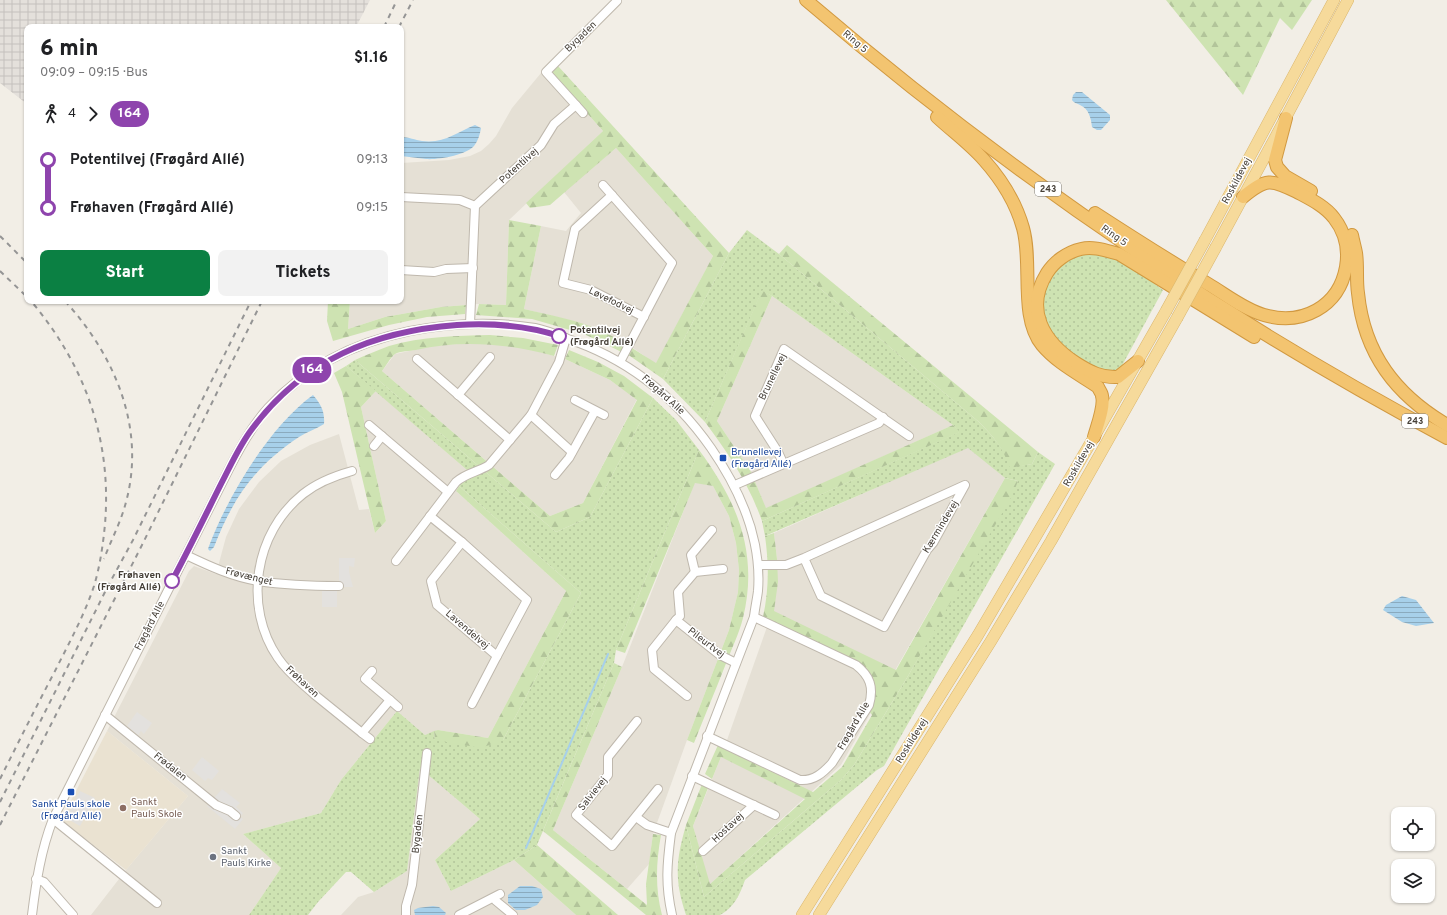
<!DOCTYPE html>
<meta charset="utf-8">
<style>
body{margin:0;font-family:Overpass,sans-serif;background:#f2f2f2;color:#202124;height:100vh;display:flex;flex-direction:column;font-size:15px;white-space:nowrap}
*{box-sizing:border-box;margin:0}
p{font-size:13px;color:#757577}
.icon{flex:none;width:22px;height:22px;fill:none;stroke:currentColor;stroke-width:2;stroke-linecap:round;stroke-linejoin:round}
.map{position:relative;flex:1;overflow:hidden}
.sheet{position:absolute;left:24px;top:24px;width:380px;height:280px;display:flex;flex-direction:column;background:#fff;border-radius:8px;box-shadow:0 1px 3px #0004}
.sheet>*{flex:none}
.badge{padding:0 8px;border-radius:13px;font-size:14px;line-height:26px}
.buttons{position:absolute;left:1391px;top:807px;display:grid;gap:8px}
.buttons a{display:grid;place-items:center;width:44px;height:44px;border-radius:8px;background:#fff;box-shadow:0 1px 3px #0004;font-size:20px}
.map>.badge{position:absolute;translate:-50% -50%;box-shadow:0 0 0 2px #fff}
.legs{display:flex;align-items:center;gap:6px;height:44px;padding:0 16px;font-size:13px}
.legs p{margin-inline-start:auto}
.overview{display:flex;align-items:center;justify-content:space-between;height:68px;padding:0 16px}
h1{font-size:22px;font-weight:800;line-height:30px}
.action{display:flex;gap:8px;margin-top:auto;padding:8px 16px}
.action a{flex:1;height:46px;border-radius:8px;background:#0b8043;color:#fff;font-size:16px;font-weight:800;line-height:46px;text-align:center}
.action a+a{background:#f2f2f2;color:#202124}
ul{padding:0 16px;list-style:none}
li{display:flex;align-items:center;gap:14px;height:48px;font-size:15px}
li i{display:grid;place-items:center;width:6px;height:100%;margin:0 5px;background:currentColor}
li i::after{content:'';width:10px;height:10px;margin:-5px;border:3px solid;border-radius:50%;background:#fff}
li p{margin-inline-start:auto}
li:first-child i{background:linear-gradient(#0000 50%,currentColor 0)}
li:last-child i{background:linear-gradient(currentColor 50%,#0000 0)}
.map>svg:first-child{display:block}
.residential{fill:#e5e0d5}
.industrial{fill:url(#industrial-grid)}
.education{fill:#eae2d1}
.grass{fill:url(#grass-dots)}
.forest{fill:url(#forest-firs)}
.parking{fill:#e3e1de}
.water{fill:url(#water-rules)}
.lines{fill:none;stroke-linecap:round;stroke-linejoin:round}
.stream{stroke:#a7d0ea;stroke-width:2}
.minor-casing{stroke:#bfb8ad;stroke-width:10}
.major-casing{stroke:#dab66c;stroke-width:12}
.highway-casing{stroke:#d19941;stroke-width:14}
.minor{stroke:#fff;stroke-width:8}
.major{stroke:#f6da9b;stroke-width:11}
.highway{stroke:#f3c470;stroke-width:12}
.rail{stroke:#959595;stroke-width:2;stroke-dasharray:5 5;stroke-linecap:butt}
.major-bridge-casing{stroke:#dab66c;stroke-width:12;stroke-linecap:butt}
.major-bridge{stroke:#f6da9b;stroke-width:11}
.line-1-casing{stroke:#fff;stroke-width:9}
.line-1{stroke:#8e44ad;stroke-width:6}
.stop-1-dot{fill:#fff;stroke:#8e44ad;stroke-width:2}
.transit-dot{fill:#1a4fb4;stroke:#fff;stroke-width:1.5}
.education-dot{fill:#8d6e63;stroke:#fff;stroke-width:1.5}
.worship-dot{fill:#6b7280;stroke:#fff;stroke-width:1.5}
.labels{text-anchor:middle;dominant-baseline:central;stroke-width:3;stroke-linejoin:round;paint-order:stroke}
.shield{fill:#fff;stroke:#7c7872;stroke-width:1}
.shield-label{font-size:9px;font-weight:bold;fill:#443e36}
.street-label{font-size:10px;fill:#443e36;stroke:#fff}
.stop-label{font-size:10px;font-weight:bold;fill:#443e36;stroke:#fff;text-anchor:start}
.transit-label{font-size:10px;fill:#164399;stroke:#fff;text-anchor:start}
.education-label{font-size:10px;fill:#785e54;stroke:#fff;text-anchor:start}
.worship-label{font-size:10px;fill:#5b616d;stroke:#fff;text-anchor:start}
</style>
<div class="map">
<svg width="1447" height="915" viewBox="0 0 1447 915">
<defs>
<pattern id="industrial-grid" width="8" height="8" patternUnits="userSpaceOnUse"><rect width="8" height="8" fill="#e4e0db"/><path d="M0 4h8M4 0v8" fill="none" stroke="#c5c1bd"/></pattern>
<pattern id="grass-dots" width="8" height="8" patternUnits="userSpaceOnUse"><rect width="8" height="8" fill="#cee3b2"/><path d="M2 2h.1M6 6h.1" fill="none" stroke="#b2c49a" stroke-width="1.8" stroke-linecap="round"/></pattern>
<pattern id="forest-firs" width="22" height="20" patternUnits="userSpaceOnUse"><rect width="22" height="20" fill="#cee3b2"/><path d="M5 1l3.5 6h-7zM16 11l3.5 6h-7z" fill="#b2c49a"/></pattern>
<pattern id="water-rules" width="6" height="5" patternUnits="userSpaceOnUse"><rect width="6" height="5" fill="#a7d0ea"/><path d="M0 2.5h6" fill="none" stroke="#8aaabe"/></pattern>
</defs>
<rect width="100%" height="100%" fill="#f2eee6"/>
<g class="residential">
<polygon points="546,67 603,131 509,220 506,305 478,304 441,307 385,317 348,329 350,301 401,301 401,163 449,160 470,156 481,151 489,144 496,136 512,108"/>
<polygon points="616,148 713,256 656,364 633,348 602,331 573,321 524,309 541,226 566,231 581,213 564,192"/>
<polygon points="772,296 953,425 766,509 751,472 717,421"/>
<polygon points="470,343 505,345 529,349 565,359 610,380 637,399 583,503 550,516 382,371 395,354 433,346"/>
<polygon points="376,391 467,470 456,491 566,591 488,738 438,730 425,735 397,711 341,780 321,813 243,834 281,868 249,915 91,915 126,870 188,796 107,731 189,571 194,566 216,574 226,537 239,509 259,482 281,461 310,445 339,434 359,510 369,509 375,533 386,521 361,407"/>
<polygon points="968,447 1005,478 841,765 709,885 693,826 721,757 773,610 777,559 774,533"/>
<polygon points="695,482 713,486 729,516 736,543 739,570 738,592 729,630 687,740 653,834 649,864 627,889 553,830 622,667"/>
<polygon points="420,768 480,819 435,860 451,891 514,860 576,915 341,915 358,897 374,892 407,871"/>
</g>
<polygon class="industrial" points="0,0 370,0 356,27 27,27 27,104 0,83"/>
<polygon class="education" points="107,731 188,796 126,870 61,820"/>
<g class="grass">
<path d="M 747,230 L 779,254 L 979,422 C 994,437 1003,448 1011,467 L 1032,464 L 1038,452 L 1055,464 L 884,766 L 877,770 L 745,880 C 740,894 734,908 720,915 L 686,915 C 674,879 676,860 686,825 L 704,897 L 841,780 L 854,765 L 908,676 L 1018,481 L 1005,478 L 968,448 L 765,536 L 762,521 L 959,432 L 953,425 L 772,296 L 762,291 L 705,422 L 663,379 L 729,253 Z"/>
<polygon points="1094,253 1120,259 1163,290 1118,373 1104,374 1079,359 1051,335 1043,322 1042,293 1055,269 1072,257 1083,254"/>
<polygon points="355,360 556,532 590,517 653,398 676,420 699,450 616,650 614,663 537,845 514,860 451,891 435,860 480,819 420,768 407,871 374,892 351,872 346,872 318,902 308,915 249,915 281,868 243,834 321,813 341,780 397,711 425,735 434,731 435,740 503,740 581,593 459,486 467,470 346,366"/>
</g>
<g class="forest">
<polygon points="1166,0 1312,0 1292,30 1280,18 1243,95"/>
<path d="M 558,66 L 729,253 L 663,379 L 630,356 L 584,334 L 532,319 L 476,315 L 479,304 L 506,305 L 509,220 L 541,226 L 524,309 C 550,315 578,320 602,331 C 621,340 638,352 656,363 L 713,256 L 616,148 L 550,205 L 530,208 L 526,203 L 603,131 L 551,73 Z"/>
<path d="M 787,245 L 1038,452 L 1032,464 L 1010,468 C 1003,448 994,437 979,422 L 779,254 Z"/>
<path d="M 762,290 L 772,296 L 717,421 L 751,472 L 766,508 L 953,425 L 960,432 L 762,521 C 749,484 728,453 705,422 Z"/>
<polygon points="328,301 350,301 348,329 385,317 441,307 466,305 465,314 427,317 389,325 333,341 327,321"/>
<path d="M 490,335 L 523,338 L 558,345 L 554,356 C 509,344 463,339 416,350 C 410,351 400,351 395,354 C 390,358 386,366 382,371 L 550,516 L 583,503 L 637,400 L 610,380 L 565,359 L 569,350 L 598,362 L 624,376 L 653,398 L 590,517 L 556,532 L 355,360 C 366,355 378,350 389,346 C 422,336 457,336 490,335 Z"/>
<polygon points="346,366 376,391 361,407 386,521 375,533 342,392 334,373"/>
<path d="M 699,450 C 737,501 759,553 743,618 C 739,634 731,650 725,666 C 715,692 704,717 694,743 L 687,740 L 729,630 L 738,592 L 739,570 L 736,543 L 729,516 L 713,486 L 695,483 L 625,653 L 616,650 Z"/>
<path d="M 1005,478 L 1018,481 L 1012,496 L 908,676 L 854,765 L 841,780 L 704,897 L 686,825 L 702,784 L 708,788 L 693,826 L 710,884 L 805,799 L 721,757 L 712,779 L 705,774 L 718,745 L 813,792 L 842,767 L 872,715 L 869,711 L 868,672 L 763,617 C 769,589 769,565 765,536 L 774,533 L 777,559 L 778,582 L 774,611 L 896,670 Z"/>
<polygon points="459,486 581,593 503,740 481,748 435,740 434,731 438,730 488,738 566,591 456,491"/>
<path d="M 614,663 L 622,667 L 553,830 L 647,905 L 646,884 L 653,834 L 661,835 C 656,863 655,888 662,915 L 646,915 L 543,831 Z"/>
<polygon points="537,845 618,915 576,915 514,860"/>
</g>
<g class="parking">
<polygon points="339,558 355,558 354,567 349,566 349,572 353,587 339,587"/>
<polygon points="337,590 337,607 322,607 322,591"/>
<polygon points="137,712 152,723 144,734 141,731 138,735 127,726"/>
<polygon points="202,757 219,771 212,780 208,778 205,781 192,770"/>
<polygon points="222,789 240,803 236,807 243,813 240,817 243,819 235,829 207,806"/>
<polygon points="80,791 95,798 80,826 66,818"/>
</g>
<g class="water">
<path d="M 1076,92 L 1082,92 L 1110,115 L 1110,120 L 1101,130 L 1097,130 L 1092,127 C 1091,118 1089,109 1080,105 C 1076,103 1074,103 1072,100 L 1073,95 Z"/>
<path d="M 475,125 L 481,128 C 480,134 478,141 474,146 C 466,155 438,160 426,159 C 418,158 409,157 401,156 L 401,137 C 409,137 415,140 422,141 C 444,144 457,132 475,125 Z"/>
<path d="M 313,395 C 321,404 325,412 324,424 C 316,429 307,432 299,437 C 255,466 233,498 214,547 L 210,551 L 208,549 L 209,546 C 228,496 269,427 313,395 Z"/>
<polygon points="1402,596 1416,600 1434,623 1416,626 1402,622 1383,610 1386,605"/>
<polygon points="520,886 532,886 541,889 543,897 537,905 525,910 516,910 508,903 508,895"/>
<polygon points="433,906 439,907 446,913 445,915 415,915 414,910 418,908"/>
</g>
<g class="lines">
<polyline class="stream" points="526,848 608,654"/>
<defs>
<g id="minor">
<polyline points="583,113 546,72 617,1"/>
<polyline points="603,185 672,263 620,362"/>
<polyline points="612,195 575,229 563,283 591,290 644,317"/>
<polyline points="401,197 460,200 475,206"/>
<polyline points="401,270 434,272 446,269 473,268"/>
<polyline points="470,324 475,206 541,145 554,124 576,105"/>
<polyline points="417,359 510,440"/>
<polyline points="458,395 490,357"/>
<polyline points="575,400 604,415"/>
<polyline points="531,415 572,452"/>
<polyline points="369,425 448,492"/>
<polyline points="374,446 382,436"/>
<polyline points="783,463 778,452 755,416 784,349 909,436"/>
<path d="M 352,471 C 334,476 318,482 303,494 C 254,533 243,607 278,658 C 288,673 302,683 315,695 C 331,708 346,720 362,733 L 390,700 L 365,679 L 372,671"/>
<polyline points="555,475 569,458 595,411"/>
<polyline points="735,485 879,423 883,417"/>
<polyline points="430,516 462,542 431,581 437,605 497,656 472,704"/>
<polyline points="462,542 527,600 497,656"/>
<path d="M 186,555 C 209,566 233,577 258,581 C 285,585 312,586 339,586"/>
<path d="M 396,561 L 456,482 C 466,473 478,472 489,465 L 531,415 L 559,362 L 566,338"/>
<polyline points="758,565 786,565 804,558 965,485 933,543 927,550 884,627 821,596 804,558"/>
<polyline points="695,572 691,555 712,530"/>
<polyline points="676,620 680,616 678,592 695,572 723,569"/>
<polyline points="687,696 654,669 652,650 676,620 720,655 736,663"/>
<polyline points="390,700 398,707"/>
<polyline points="105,715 216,805 230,811 236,816"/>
<polyline points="637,721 608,757 608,775 576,815 612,846 658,789"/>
<polyline points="362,733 370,739"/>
<path d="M 707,736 L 800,780 C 814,781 823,773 832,763 L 869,705 C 874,687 870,676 856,665 L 754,617"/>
<polyline points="692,776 775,815"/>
<polyline points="636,817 647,825 671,833"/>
<polyline points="53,819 157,903"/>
<polyline points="703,851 754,805"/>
<polyline points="36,879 44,882 73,915"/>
<polyline points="494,898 496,901 513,915"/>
<path d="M 32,915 C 36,882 41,850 53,819 L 229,469 C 240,447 252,426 268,408 C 306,367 356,342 410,331 C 451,323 494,321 535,328 C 545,330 555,334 565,338 C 627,358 674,395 711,448 C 740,490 762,539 758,591 C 757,599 755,608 754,617 L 671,833 C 667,864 665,884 672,915"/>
<polyline points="406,915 406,906 412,885 427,753"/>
<polyline points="459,915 500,894"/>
</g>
<g id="major">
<polyline points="1205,240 1334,0"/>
<polyline points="1216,247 1276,136 1348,0"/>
<polyline points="802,915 978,635 1094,437 1166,311"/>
<polyline points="819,915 991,641 1051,541 1177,318"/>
</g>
<g id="highway">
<path d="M 806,0 C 1003,169 1218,316 1447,438"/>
<path d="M 937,117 C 952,131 970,144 984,160 C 1001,179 1016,203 1023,228 C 1033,263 1019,317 1042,345 C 1057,363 1079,374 1098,387 C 1099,390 1102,393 1102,396 C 1105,406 1097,426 1094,437"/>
<polyline points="1286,118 1275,160 1277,167 1285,176 1311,191"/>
<path d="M 1095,213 C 1132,237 1170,261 1208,284 C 1225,294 1245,310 1264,315 C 1302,326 1339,307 1346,267 C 1349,250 1345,232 1334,218 C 1325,206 1310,199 1297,192 C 1271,179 1266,178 1243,197"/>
<path d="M 1352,235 C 1353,241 1355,247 1356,253 C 1358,266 1356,280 1358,293 C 1364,354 1396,395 1447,425"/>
<path d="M 1138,361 L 1118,377 C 1102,378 1090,372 1076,363 C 1044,342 1024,310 1047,273 C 1054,262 1067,252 1081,249 C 1094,246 1107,251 1119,254 L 1254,337"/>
</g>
</defs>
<use href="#minor" class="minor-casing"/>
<use href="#major" class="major-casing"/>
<use href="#highway" class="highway-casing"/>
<use href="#minor" class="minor"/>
<use href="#major" class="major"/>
<use href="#highway" class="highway"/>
<g class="rail">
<polyline points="384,27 397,0"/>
<polyline points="399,27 413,0"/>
<polyline points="0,236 27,263"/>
<polyline points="0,271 27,297"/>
<path d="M 65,301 C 115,356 146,428 126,502 C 121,522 111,540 104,559"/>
<path d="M 0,779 C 18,743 36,707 55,671 C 69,643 84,616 94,586 C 100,566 103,545 105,524 C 112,440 85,365 31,301"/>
<polyline points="0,802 108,586 133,540 251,301"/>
<polyline points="0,825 142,545 262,301"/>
</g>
<defs>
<g id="major-bridge">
<polyline points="1166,311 1205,240"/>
<polyline points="1177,318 1216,247"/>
</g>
</defs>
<use href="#major-bridge" class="major-bridge-casing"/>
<use href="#major-bridge" class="major-bridge"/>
</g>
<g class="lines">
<defs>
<path id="line-1" d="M 172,581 C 189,549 205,516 221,484 C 231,465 239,446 252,429 C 303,360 374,331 457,325 C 492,323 526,325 559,336"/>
</defs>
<use href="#line-1" class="line-1-casing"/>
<use href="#line-1" class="line-1"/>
</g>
<g class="stop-1-dot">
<circle cx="559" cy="336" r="7"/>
<circle cx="172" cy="581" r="7"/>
</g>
<g class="transit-dot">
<rect x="719" y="454" width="8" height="8" rx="2"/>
<rect x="67" y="788" width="8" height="8" rx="2"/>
</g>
<circle class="education-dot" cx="123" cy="808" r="4"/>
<circle class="worship-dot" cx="213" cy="857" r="4"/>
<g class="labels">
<g class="shield">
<rect x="1035" y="182" width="26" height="14" rx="3"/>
<rect x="1402" y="414" width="26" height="14" rx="3"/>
</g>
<g class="shield-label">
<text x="1048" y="189">243</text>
<text x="1415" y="421">243</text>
</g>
<g class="street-label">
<text transform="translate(581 37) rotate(-44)">Bygaden</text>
<text transform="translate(855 42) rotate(40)">Ring 5</text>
<text transform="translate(519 166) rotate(-42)">Potentilvej</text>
<text transform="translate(1237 181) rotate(-62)">Roskildevej</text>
<text transform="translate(1114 236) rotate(35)">Ring 5</text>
<text transform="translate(611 301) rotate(26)">Løvefodvej</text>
<text transform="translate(773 377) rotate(-64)">Brunellevej</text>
<text transform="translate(663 395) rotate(42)">Frøgård Alle</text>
<text transform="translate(1079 464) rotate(-60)">Roskildevej</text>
<text transform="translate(941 527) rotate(-59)">Kærmindevej</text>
<text transform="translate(249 577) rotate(14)">Frøvænget</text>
<text transform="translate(150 626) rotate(-63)">Frøgård Alle</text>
<text transform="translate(467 630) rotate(41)">Lavendelvej</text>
<text transform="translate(706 643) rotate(37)">Pileurtvej</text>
<text transform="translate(302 682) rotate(43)">Frøhaven</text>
<text transform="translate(854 726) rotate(-60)">Frøgård Alle</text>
<text transform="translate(912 741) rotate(-58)">Roskildevej</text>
<text transform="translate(170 767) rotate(39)">Frødalen</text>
<text transform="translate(593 794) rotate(-52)">Salvievej</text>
<text transform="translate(728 828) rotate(-43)">Hostavej</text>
<text transform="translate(418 834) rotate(-84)">Bygaden</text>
</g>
<g class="stop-label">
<text x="570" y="330">Potentilvej<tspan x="570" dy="12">(Frøgård Allé)</tspan></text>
<text x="161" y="575" text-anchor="end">Frøhaven<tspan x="161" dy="12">(Frøgård Allé)</tspan></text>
</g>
<g class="transit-label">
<text x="731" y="452">Brunellevej<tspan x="731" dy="12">(Frøgård Allé)</tspan></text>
<text x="71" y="804" text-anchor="middle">Sankt Pauls skole<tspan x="71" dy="12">(Frøgård Allé)</tspan></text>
</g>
<g class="education-label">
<text x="131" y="802">Sankt<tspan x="131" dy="12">Pauls Skole</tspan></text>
</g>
<g class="worship-label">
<text x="221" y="851">Sankt<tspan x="221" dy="12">Pauls Kirke</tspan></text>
</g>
</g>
</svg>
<div class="buttons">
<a><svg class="icon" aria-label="locate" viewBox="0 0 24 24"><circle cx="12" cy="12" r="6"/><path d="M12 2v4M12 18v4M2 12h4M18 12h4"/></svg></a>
<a><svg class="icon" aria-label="layers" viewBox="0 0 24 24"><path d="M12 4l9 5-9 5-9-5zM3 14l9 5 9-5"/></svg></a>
</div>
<b class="badge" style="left:312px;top:370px;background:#8e44ad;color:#fff">164</b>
<section class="sheet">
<div class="overview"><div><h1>6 min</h1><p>09:09 – 09:15 · Bus</p></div><b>$1.16</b></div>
<div class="legs"><svg class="icon" aria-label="walk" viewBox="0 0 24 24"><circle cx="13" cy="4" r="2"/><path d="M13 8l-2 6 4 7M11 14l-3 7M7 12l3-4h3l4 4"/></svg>4<svg class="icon" aria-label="forward" viewBox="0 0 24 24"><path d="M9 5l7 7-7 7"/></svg><b class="badge" style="background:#8e44ad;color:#fff">164</b></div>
<ul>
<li><i style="color:#8e44ad"></i><b>Potentilvej (Frøgård Allé)</b><p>09:13</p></li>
<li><i style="color:#8e44ad"></i><b>Frøhaven (Frøgård Allé)</b><p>09:15</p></li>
</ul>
<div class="action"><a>Start</a><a>Tickets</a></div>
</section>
</div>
